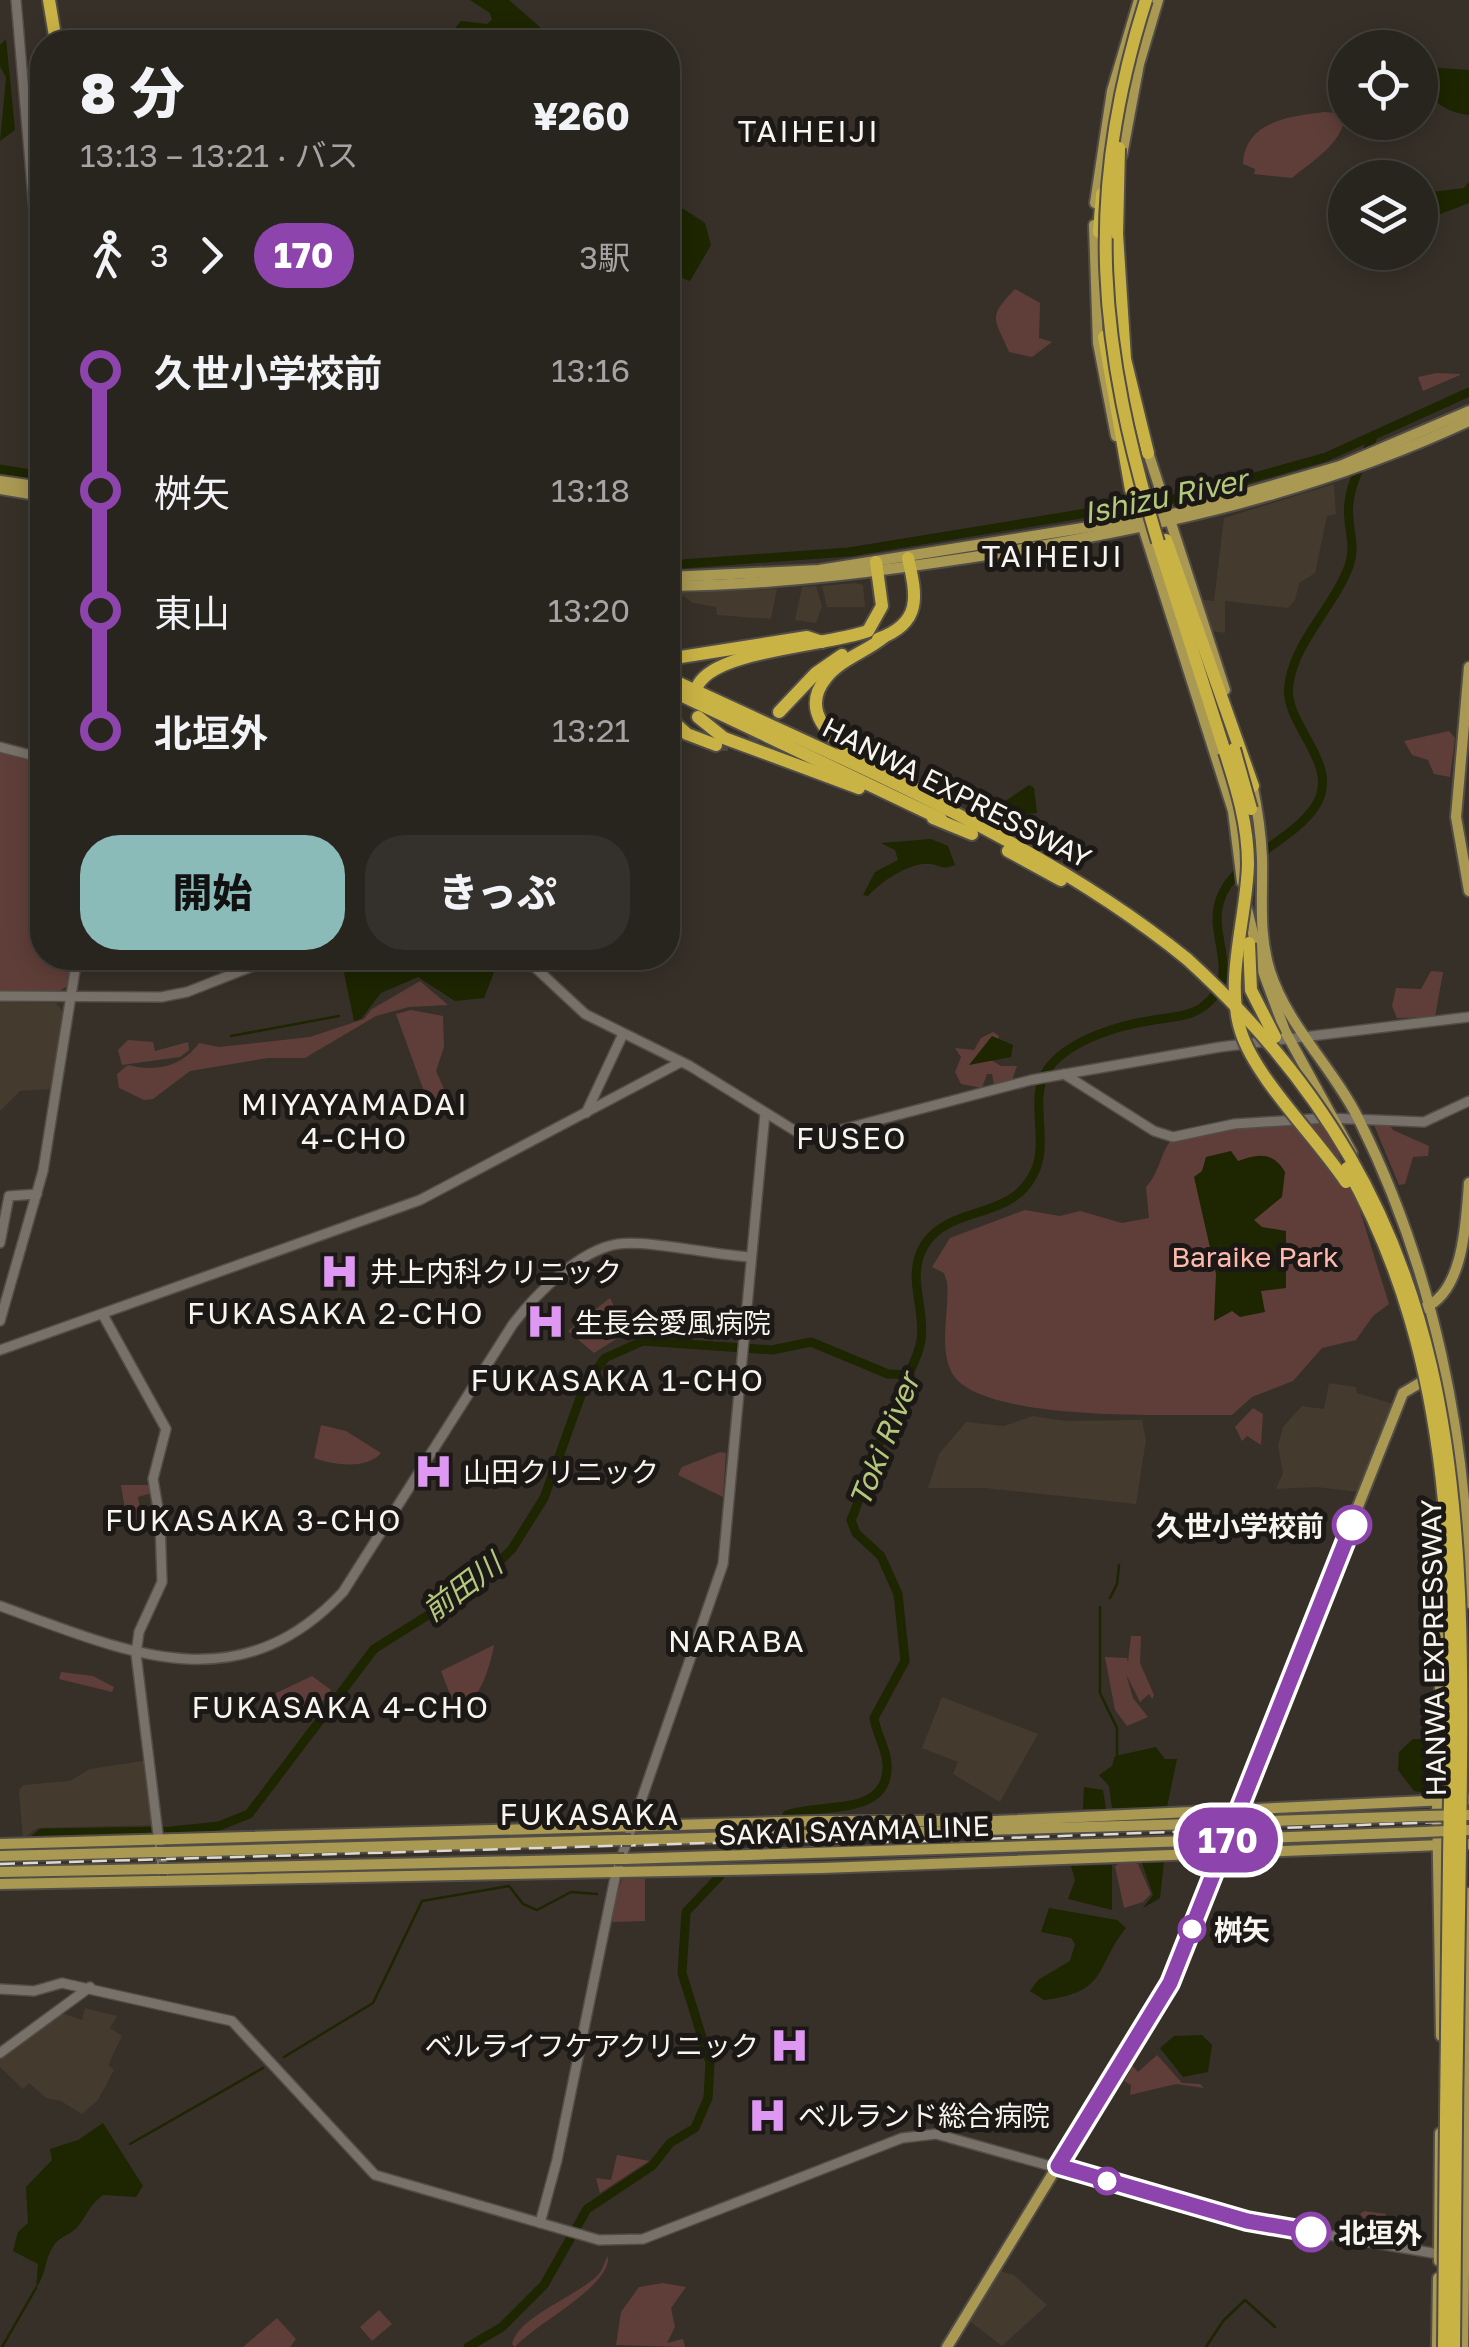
<!DOCTYPE html>
<html lang="ja">
<meta charset="utf-8">
<style>
body{margin:0;font-family:"Golos Text","Noto Sans JP",sans-serif;background:#34302b;color:#f1f3f6;height:100vh;display:flex;flex-direction:column;font-size:38px;white-space:nowrap}
*{box-sizing:border-box;margin:0}
p{font-size:32px;color:#a5a4a4}
.icon{flex:none;width:55px;height:55px;fill:none;stroke:currentColor;stroke-width:2;stroke-linecap:round;stroke-linejoin:round}
.map{position:relative;flex:1;overflow:hidden}
.panel{position:absolute;left:30px;top:30px;width:650px;height:940px;display:flex;flex-direction:column;background:#28241e;border-radius:40px;box-shadow:0 5px 25px #0003,0 0 0 2px #44413c}
.panel>*{flex:none}
.badge{padding:0 20px;border-radius:32px;font-size:35px;line-height:65px}
.controls{position:absolute;left:1328px;top:30px;display:grid;gap:20px}
.controls a{display:grid;place-items:center;width:110px;height:110px;border-radius:50%;background:#28241e;box-shadow:0 5px 25px #0003,0 0 0 2px #44413c;font-size:50px}
.map>.badge{position:absolute;translate:-50% -50%;box-shadow:0 0 0 5px #fff}
.legs{display:flex;align-items:center;gap:15px;height:110px;padding:0 50px;font-size:32px}
.legs p{margin-inline-start:auto}
.headline{display:flex;align-items:center;justify-content:space-between;height:170px;padding:0 50px}
h1{font-size:55px;font-weight:800;line-height:75px}
.button{display:flex;gap:20px;margin-top:auto;padding:20px 50px}
.button a{flex:1;height:115px;border-radius:40px;background:#8bbbb9;color:#111;font-size:40px;font-weight:800;line-height:115px;text-align:center}
.button a+a{background:#34302b;color:#f1f3f6}
ul{padding:0 50px;list-style:none}
li{display:flex;align-items:center;gap:35px;height:120px;font-size:38px}
li i{display:grid;place-items:center;width:15px;height:100%;margin:0 12px;background:currentColor}
li i::after{content:'';width:25px;height:25px;margin:-12px;border:8px solid;border-radius:50%;background:#28241e}
li p{margin-inline-start:auto}
li:first-child i{background:linear-gradient(#0000 50%,currentColor 0)}
li:last-child i{background:linear-gradient(currentColor 50%,#0000 0)}
.map>svg:first-child{display:block}
.built{fill:#443b2e}
.green{fill:#5f3e39}
.water{fill:#1d2501}
.lines{fill:none;stroke-linecap:round;stroke-linejoin:round}
.stream{stroke:#1d2501;stroke-width:2.5}
.river{stroke:#1d2501;stroke-width:9}
.highway-tunnel{stroke:#49443c;stroke-width:12;stroke-dasharray:12 6;stroke-linecap:butt}
.secondary-casing{stroke:#524d46;stroke-width:12}
.primary-casing{stroke:#524d46;stroke-width:14}
.highway-casing{stroke:#524d46;stroke-width:16}
.secondary{stroke:#787169;stroke-width:9}
.primary{stroke:#a99953;stroke-width:10}
.highway{stroke:#cab345;stroke-width:12}
.rail{stroke:#ddd9d3;stroke-width:2.5;stroke-dasharray:15 8;stroke-linecap:butt}
.primary-bridge-casing{stroke:#524d46;stroke-width:14;stroke-linecap:butt}
.highway-bridge-casing{stroke:#524d46;stroke-width:16;stroke-linecap:butt}
.primary-bridge{stroke:#a99953;stroke-width:10}
.highway-bridge{stroke:#cab345;stroke-width:12}
.line-1-casing{stroke:#fff;stroke-width:22}
.line-1{stroke:#8e44ad;stroke-width:15}
.stop-1-dot{fill:#fff;stroke:#8e44ad;stroke-width:5}
.labels{text-anchor:middle;dominant-baseline:central;stroke-width:10;stroke-linejoin:round;paint-order:stroke}
.street-label{font-size:28px;fill:#f8f4ef;stroke:#1b1815}
.park-label{font-size:28px;fill:#feb9af;stroke:#1b1815}
.poi-label{font-size:28px;fill:#f8f4ef;stroke:#1b1815;text-anchor:start}
.stop-label{font-size:28px;font-weight:bold;fill:#f8f4ef;stroke:#1b1815;text-anchor:start}
.neighbourhood-label{font-size:30px;letter-spacing:2.5px;fill:#f8f4ef;stroke:#1b1815}
.water-label{font-size:30px;font-style:italic;fill:#b4c87c;stroke:#1b1815}
</style>
<div class="map">
<svg width="1469" height="2347" viewBox="0 0 1469 2347">
<rect width="100%" height="100%" fill="#363028"/>
<g class="built">
<polygon points="1334,484 1336,514 1327,516 1315,573 1299,583 1295,600 1288,608 1225,601 1225,633 1213,631 1203,600 1214,601 1224,518"/>
<polygon points="855,583 863,585 865,607 827,607 822,586"/>
<polygon points="816,586 822,606 816,623 795,620 802,587"/>
<polygon points="777,589 771,619 717,615 716,607 693,603 679,593"/>
<polygon points="0,1002 56,1003 64,1013 51,1089 20,1091 0,1111"/>
<polygon points="1329,1383 1356,1387 1357,1393 1394,1404 1360,1492 1316,1487 1276,1489 1283,1473 1278,1446 1283,1427 1302,1406 1324,1409"/>
<polygon points="1033,1416 1065,1421 1142,1420 1146,1440 1136,1504 984,1488 928,1488 939,1454 966,1422 1004,1426"/>
<polygon points="942,1697 1038,1734 1000,1802 953,1774 958,1762 922,1748"/>
<polygon points="148,1760 154,1825 38,1828 23,1838 19,1790 23,1785 70,1781 90,1769"/>
<polygon points="85,2008 117,2016 110,2028 122,2036 108,2065 114,2070 98,2100 82,2114 61,2101 46,2098 29,2083 23,2089 0,2067 0,2058 62,2013 82,2020"/>
<polygon points="996,2270 1014,2275 1047,2305 1002,2346 967,2319"/>
</g>
<g class="green">
<path d="M 1325,112 L 1345,114 C 1344,143 1312,161 1292,178 L 1254,174 L 1255,169 L 1243,164 C 1245,121 1290,116 1325,112 Z"/>
<path d="M 1015,289 L 1040,303 L 1039,338 L 1052,342 L 1032,357 L 1009,352 C 995,318 986,319 1015,289 Z"/>
<polygon points="1437,373 1460,374 1460,375 1423,391 1418,377"/>
<polygon points="1449,731 1455,738 1450,777 1434,774 1428,760 1412,755 1404,741"/>
<polygon points="0,749 42,762 42,958 73,958 70,985 57,992 0,991"/>
<polygon points="1431,971 1443,972 1435,1017 1397,1018 1392,1006 1396,988 1421,989"/>
<path d="M 420,981 L 448,1005 L 409,1007 L 376,1016 L 305,1058 L 268,1058 L 190,1071 L 153,1099 L 144,1100 L 119,1088 L 117,1074 L 128,1065 C 155,1072 182,1067 199,1043 L 219,1047 L 310,1037 L 364,1019 L 372,1009 Z"/>
<polygon points="411,1010 443,1016 444,1047 436,1071 444,1089 429,1105 396,1014"/>
<polygon points="993,1032 999,1036 991,1060 1001,1066 1017,1066 1012,1080 994,1085 992,1074 987,1074 982,1088 961,1084 955,1072 961,1057 955,1048 974,1050 981,1038"/>
<polygon points="128,1040 153,1042 155,1051 188,1042 189,1050 180,1057 122,1065 118,1050"/>
<polygon points="1372,1120 1387,1121 1393,1130 1429,1146 1428,1156 1413,1157 1405,1184 1399,1185"/>
<path d="M 1325,1122 L 1352,1185 L 1389,1304 L 1373,1316 L 1356,1340 L 1322,1348 L 1293,1381 L 1252,1397 L 1232,1415 C 1176,1414 979,1423 952,1373 C 938,1347 950,1310 947,1282 L 944,1273 L 932,1267 L 950,1238 L 1025,1210 L 1060,1216 L 1080,1211 L 1122,1223 L 1149,1218 L 1146,1187 C 1160,1172 1159,1156 1171,1140 L 1223,1129 Z"/>
<polygon points="610,1298 627,1332 594,1353 568,1331"/>
<polygon points="1253,1408 1263,1414 1261,1445 1247,1436 1242,1441 1235,1427"/>
<path d="M 321,1425 L 346,1431 L 381,1453 C 367,1470 332,1465 314,1458 Z"/>
<polygon points="720,1452 726,1453 723,1497 678,1475 682,1467"/>
<polygon points="121,1485 151,1485 152,1493 138,1497 142,1519 127,1521"/>
<polygon points="1131,1636 1141,1636 1140,1663 1154,1695 1152,1699 1149,1694 1140,1702 1126,1674 1133,1698 1148,1717 1127,1726 1115,1710 1105,1657 1127,1658 1128,1662"/>
<path d="M 494,1645 C 489,1671 480,1698 458,1715 L 441,1671 Z"/>
<polygon points="61,1672 93,1676 114,1687 112,1692 59,1679"/>
<polygon points="312,1676 331,1690 306,1724 270,1696"/>
<polygon points="1125,1860 1138,1864 1151,1894 1143,1902 1124,1908 1115,1866"/>
<polygon points="622,1879 645,1879 645,1921 613,1922 609,1917"/>
<polygon points="1157,2055 1182,2083 1200,2084 1204,2088 1176,2084 1130,2095 1131,2085 1124,2081 1130,2071 1125,2065 1128,2061 1138,2072"/>
<polygon points="617,2155 649,2161 600,2193 596,2178 611,2180"/>
<polygon points="1364,2211 1386,2214 1383,2239 1360,2214"/>
<path d="M 608,2256 C 612,2286 536,2323 515,2347 L 512,2344 C 518,2317 575,2297 597,2276 C 603,2270 604,2262 608,2256 Z"/>
<polygon points="663,2283 686,2287 671,2308 675,2327 667,2343 683,2339 685,2347 616,2345 621,2312 639,2287"/>
<polygon points="379,2310 392,2324 372,2341 360,2327"/>
<polygon points="277,2318 296,2339 290,2347 243,2347"/>
</g>
<g class="water">
<polygon points="470,0 509,0 542,29 549,42 446,39 461,21 487,24 492,20 490,13"/>
<polygon points="6,39 15,130 0,141 6,78 0,66 0,45"/>
<path d="M 1427,67 L 1469,70 L 1469,115 C 1447,113 1431,101 1422,82 Z"/>
<polygon points="1469,182 1469,203 1430,218 1420,213 1424,193 1464,188"/>
<polygon points="668,199 705,223 711,245 690,281 668,273"/>
<polygon points="1029,785 1034,788 1037,813 1015,815 998,806"/>
<path d="M 931,839 L 948,846 L 955,865 C 943,870 942,866 931,864 C 911,861 880,882 868,896 L 863,895 L 875,872 L 898,860 L 895,850 L 881,843 Z"/>
<polygon points="341,958 481,958 494,972 484,998 455,1001 418,977 381,993 361,1019 354,1021"/>
<polygon points="992,1036 1013,1045 1011,1057 969,1065"/>
<path d="M 1231,1151 L 1238,1161 C 1257,1154 1273,1151 1285,1172 L 1282,1197 L 1254,1220 L 1262,1227 L 1286,1231 L 1286,1288 L 1261,1291 L 1265,1312 L 1240,1317 L 1232,1311 L 1214,1321 L 1216,1274 L 1194,1177 L 1202,1171 L 1206,1157 Z"/>
<polygon points="1413,1739 1432,1739 1431,1787 1426,1793 1414,1791 1398,1770 1399,1752"/>
<polygon points="1156,1747 1165,1759 1177,1759 1167,1807 1112,1808 1109,1786 1099,1775 1112,1766 1115,1756"/>
<polygon points="1084,1787 1103,1790 1106,1809 1083,1809"/>
<polygon points="1164,1862 1160,1898 1143,1908 1153,1895 1142,1863"/>
<polygon points="1112,1865 1112,1910 1068,1899 1075,1880 1071,1866"/>
<path d="M 1049,1908 L 1117,1920 L 1126,1928 C 1094,1968 1109,1992 1044,2000 L 1030,1991 L 1038,1980 L 1070,1961 L 1075,1944 L 1071,1938 L 1041,1932 Z"/>
<polygon points="1202,2035 1212,2045 1208,2072 1183,2077 1160,2048 1174,2036"/>
<path d="M 103,2123 L 143,2186 L 136,2197 L 103,2195 C 88,2207 89,2212 79,2225 C 73,2234 60,2236 54,2245 C 44,2259 47,2273 36,2288 L 38,2264 L 13,2251 L 18,2232 L 28,2223 L 26,2187 L 52,2160 L 50,2149 L 78,2140 Z"/>
</g>
<g class="lines">
<g class="stream">
<polyline points="231,1036 339,1016"/>
<polyline points="1110,1598 1117,1584 1119,1565"/>
<polyline points="1100,1607 1100,1693 1117,1728 1117,1755"/>
<polyline points="284,2057 373,2003 422,1901 509,1886 523,1904 537,1910 571,1892 597,1894"/>
<polyline points="130,2144 263,2068"/>
<polyline points="2,2347 36,2288"/>
<polyline points="1206,2347 1223,2321 1245,2300 1275,2327"/>
</g>
<g class="river">
<polyline points="0,469 42,476"/>
<polyline points="668,565 849,552 1184,497 1326,457 1469,392"/>
<path d="M 787,1815 C 818,1802 891,1819 887,1763 C 886,1748 876,1733 874,1718 L 905,1661 L 898,1594 L 881,1556 L 856,1533 L 851,1520 C 862,1496 866,1470 875,1449 C 880,1440 888,1434 893,1425 C 899,1416 898,1407 900,1396 C 905,1376 918,1361 921,1340 C 926,1307 905,1276 925,1244 C 952,1204 1011,1221 1034,1173 C 1050,1142 1028,1098 1047,1070 C 1068,1040 1119,1025 1154,1020 C 1171,1017 1190,1017 1204,1006 C 1244,975 1207,937 1220,900 C 1234,858 1293,842 1316,805 C 1342,763 1282,724 1289,684 C 1295,640 1336,605 1350,563 C 1356,542 1346,524 1349,503 C 1351,482 1364,459 1372,439"/>
<polyline points="35,1839 42,1833 171,1831 219,1826 249,1814 374,1649 476,1585 512,1549 544,1498 584,1387 605,1358 643,1341 772,1350 811,1342 888,1374 910,1375"/>
<polyline points="468,2347 502,2327 544,2285 587,2209 652,2166 670,2143 695,2128 708,2098 710,2063 682,1973 686,1912 720,1876"/>
</g>
<polyline class="highway-tunnel" points="716,745 744,745 768,726"/>
<defs>
<g id="secondary">
<polyline points="16,0 42,303"/>
<polyline points="0,747 42,758"/>
<polyline points="525,958 585,1014 690,1066 797,1132 817,1136 1031,1080 1220,1047 1469,1017"/>
<polyline points="0,996 161,997 187,992 274,958"/>
<polyline points="1064,1074 1154,1131 1173,1137 1234,1124 1327,1118 1424,1122 1469,1101"/>
<polyline points="586,1113 623,1034"/>
<polyline points="0,1243 9,1196 37,1194"/>
<polyline points="103,1315 166,1429 153,1479 160,1520 162,1582 139,1632 136,1654 163,1875"/>
<polyline points="0,1321 43,1171 77,958"/>
<polyline points="0,1350 420,1200 681,1062"/>
<path d="M 0,1606 C 123,1650 236,1706 343,1592 L 513,1324 C 536,1294 579,1250 618,1244 C 649,1240 714,1255 750,1257"/>
<polyline points="0,1989 34,1991 62,1983 232,2021 375,2175 599,2240 643,2239 902,2138 936,2134 1247,2221 1444,2255"/>
<polyline points="0,2053 90,1987"/>
<polyline points="540,2223 557,2160 616,1873 723,1564 765,1113"/>
</g>
<g id="primary">
<polyline points="1122,155 1139,64 1158,0"/>
<polyline points="1095,203 1112,91 1139,0"/>
<polyline points="1094,225 1098,343 1116,436"/>
<polyline points="1147,449 1225,690"/>
<polyline points="0,481 42,487"/>
<polyline points="1130,486 1233,811 1242,882"/>
<polyline points="0,489 42,496"/>
<polyline points="668,577 819,570 1177,513 1340,466 1469,411"/>
<path d="M 668,586 C 778,585 884,571 993,554 C 1163,526 1312,494 1469,421"/>
<polyline points="1469,667 1456,817 1469,891"/>
<path d="M 1252,783 C 1257,807 1261,833 1262,858 C 1263,896 1258,933 1270,971 C 1288,1027 1333,1067 1359,1120 C 1433,1268 1468,1438 1469,1603"/>
<polyline points="1247,909 1261,966 1285,1031 1352,1153"/>
<path d="M 1424,1308 C 1464,1292 1466,1221 1469,1183"/>
<polyline points="1241,1822 1424,1816"/>
<polyline points="1235,1839 1424,1832"/>
<polyline points="631,1840 1228,1823"/>
<polyline points="0,1844 815,1821 995,1821 1469,1799"/>
<polyline points="166,1852 622,1840"/>
<polyline points="0,1856 157,1852"/>
<polyline points="624,1859 1222,1840"/>
<polyline points="167,1869 615,1859"/>
<polyline points="0,1872 159,1869"/>
<polyline points="0,1884 822,1868 1469,1844"/>
<polyline points="1441,2036 1437,1802 1443,1578"/>
<polyline points="1439,2261 1440,2133"/>
<polyline points="947,2347 1169,1983 1403,1393 1430,1377"/>
<polyline points="1437,2347 1438,2278"/>
<polyline points="1463,2347 1469,1893"/>
</g>
<g id="highway">
<polyline points="49,0 56,42"/>
<polyline points="1099,232 1102,194"/>
<polyline points="1117,234 1125,359 1148,453"/>
<polyline points="1104,337 1131,490"/>
<polyline points="1166,540 1253,786"/>
<polyline points="1158,542 1225,752"/>
<path d="M 884,637 C 866,652 841,659 826,678 C 780,735 905,781 943,802"/>
<path d="M 878,639 C 922,623 917,597 908,558"/>
<polyline points="668,659 807,637 822,642"/>
<path d="M 668,678 C 840,759 1040,839 1187,959"/>
<path d="M 698,685 C 716,650 827,646 868,631 L 882,606 L 876,562"/>
<polyline points="668,689 941,819"/>
<polyline points="779,712 816,673 842,655"/>
<polyline points="668,717 687,734 716,745"/>
<polyline points="698,717 724,738 859,788"/>
<polyline points="933,818 972,834"/>
<polyline points="1008,851 1061,880"/>
</g>
</defs>
<use href="#secondary" class="secondary-casing"/>
<use href="#primary" class="primary-casing"/>
<use href="#highway" class="highway-casing"/>
<use href="#secondary" class="secondary"/>
<use href="#primary" class="primary"/>
<use href="#highway" class="highway"/>
<polyline class="rail" points="0,1864 776,1841 899,1842 1469,1821"/>
<defs>
<g id="primary-bridge">
<polyline points="1424,1816 1469,1815"/>
<polyline points="1230,1818 1243,1816"/>
<polyline points="1424,1832 1469,1830"/>
<polyline points="622,1840 631,1840"/>
<polyline points="1220,1845 1234,1845"/>
<polyline points="157,1852 166,1852"/>
<polyline points="615,1859 624,1859"/>
<polyline points="159,1869 167,1869"/>
</g>
<g id="highway-bridge">
<path d="M 1146,0 C 1083,197 1099,347 1158,542"/>
<polyline points="1117,234 1119,148"/>
<polyline points="1234,749 1251,809"/>
<path d="M 1225,752 C 1237,789 1248,825 1248,864 C 1247,917 1224,980 1241,1032 C 1256,1079 1317,1138 1346,1182"/>
<polyline points="1249,943 1251,990 1275,1037"/>
<path d="M 1187,959 C 1469,1215 1465,1494 1460,1848 C 1457,2014 1455,2181 1454,2347"/>
<path d="M 1347,1168 C 1468,1383 1452,1624 1449,1862 C 1447,2024 1445,2185 1444,2347"/>
</g>
</defs>
<use href="#primary-bridge" class="primary-bridge-casing"/>
<use href="#highway-bridge" class="highway-bridge-casing"/>
<use href="#primary-bridge" class="primary-bridge"/>
<use href="#highway-bridge" class="highway-bridge"/>
</g>
<g class="lines">
<defs>
<polyline id="line-1" points="1311,2232 1247,2221 1058,2166 1170,1983 1352,1525"/>
</defs>
<use href="#line-1" class="line-1-casing"/>
<use href="#line-1" class="line-1"/>
</g>
<defs>
<symbol id="hospital-bare" viewBox="-9 -9 18 18"><path d="M-5-5h3v3.5h4V-5h3V5h-3V1.5h-4V5h-3Z" fill="#de98f2" stroke="#1b1815" stroke-width="2.5" paint-order="stroke"/></symbol>
</defs>
<g fill-rule="evenodd">
<use href="#hospital-bare" x="312" y="1244" width="55" height="55"/>
<use href="#hospital-bare" x="518" y="1294" width="55" height="55"/>
<use href="#hospital-bare" x="406" y="1444" width="55" height="55"/>
<use href="#hospital-bare" x="762" y="2018" width="55" height="55"/>
<use href="#hospital-bare" x="740" y="2088" width="55" height="55"/>
</g>
<g class="stop-1-dot">
<circle cx="1352" cy="1525" r="18"/>
<circle cx="1192" cy="1929" r="12"/>
<circle cx="1107" cy="2181" r="12"/>
<circle cx="1311" cy="2232" r="18"/>
</g>
<g class="labels">
<g class="street-label">
<text transform="translate(957 792) rotate(27)">HANWA EXPRESSWAY</text>
<text transform="translate(1433 1648) rotate(-91)">HANWA EXPRESSWAY</text>
<text transform="translate(854 1830) rotate(-2)">SAKAI SAYAMA LINE</text>
</g>
<g class="park-label">
<text x="1255" y="1256">Baraike Park</text>
</g>
<g class="poi-label">
<text x="370" y="1271">井上内科クリニック</text>
<text x="575" y="1322">生長会愛風病院</text>
<text x="463" y="1471">山田クリニック</text>
<text x="759" y="2045" text-anchor="end">ベルライフケアクリニック</text>
<text x="798" y="2115">ベルランド総合病院</text>
</g>
<g class="stop-label">
<text x="1324" y="1525" text-anchor="end">久世小学校前</text>
<text x="1214" y="1929">桝矢</text>
<text x="1338" y="2232">北垣外</text>
</g>
<g class="neighbourhood-label">
<text x="809" y="131">TAIHEIJI</text>
<text x="1053" y="556">TAIHEIJI</text>
<text x="355" y="1104">MIYAYAMADAI<tspan x="355" dy="34">4-CHO</tspan></text>
<text x="852" y="1138">FUSEO</text>
<text x="336" y="1313">FUKASAKA 2-CHO</text>
<text x="618" y="1380">FUKASAKA 1-CHO</text>
<text x="254" y="1520">FUKASAKA 3-CHO</text>
<text x="737" y="1641">NARABA</text>
<text x="341" y="1707">FUKASAKA 4-CHO</text>
<text x="590" y="1814">FUKASAKA</text>
</g>
<g class="water-label">
<text transform="translate(1165 496) rotate(-12)">Ishizu River</text>
<text transform="translate(884 1440) rotate(-68)">Toki River</text>
<text transform="translate(462 1587) rotate(-37)">前田川</text>
</g>
</g>
</svg>
<div class="controls">
<a><svg class="icon" aria-label="locate" viewBox="0 0 24 24"><circle cx="12" cy="12" r="6"/><path d="M12 2v4M12 18v4M2 12h4M18 12h4"/></svg></a>
<a><svg class="icon" aria-label="layers" viewBox="0 0 24 24"><path d="M12 4l9 5-9 5-9-5zM3 14l9 5 9-5"/></svg></a>
</div>
<b class="badge" style="left:1228px;top:1840px;background:#8e44ad;color:#fff">170</b>
<section class="panel">
<div class="headline"><div><h1>8 分</h1><p>13:13 – 13:21 · バス</p></div><b>¥260</b></div>
<div class="legs"><svg class="icon" aria-label="walk" viewBox="0 0 24 24"><circle cx="13" cy="4" r="2"/><path d="M13 8l-2 6 4 7M11 14l-3 7M7 12l3-4h3l4 4"/></svg>3<svg class="icon" aria-label="forward" viewBox="0 0 24 24"><path d="M9 5l7 7-7 7"/></svg><b class="badge" style="background:#8e44ad;color:#fff">170</b><p>3駅</p></div>
<ul>
<li><i style="color:#8e44ad"></i><b>久世小学校前</b><p>13:16</p></li>
<li><i style="color:#8e44ad"></i><span>桝矢</span><p>13:18</p></li>
<li><i style="color:#8e44ad"></i><span>東山</span><p>13:20</p></li>
<li><i style="color:#8e44ad"></i><b>北垣外</b><p>13:21</p></li>
</ul>
<div class="button"><a>開始</a><a>きっぷ</a></div>
</section>
</div>
